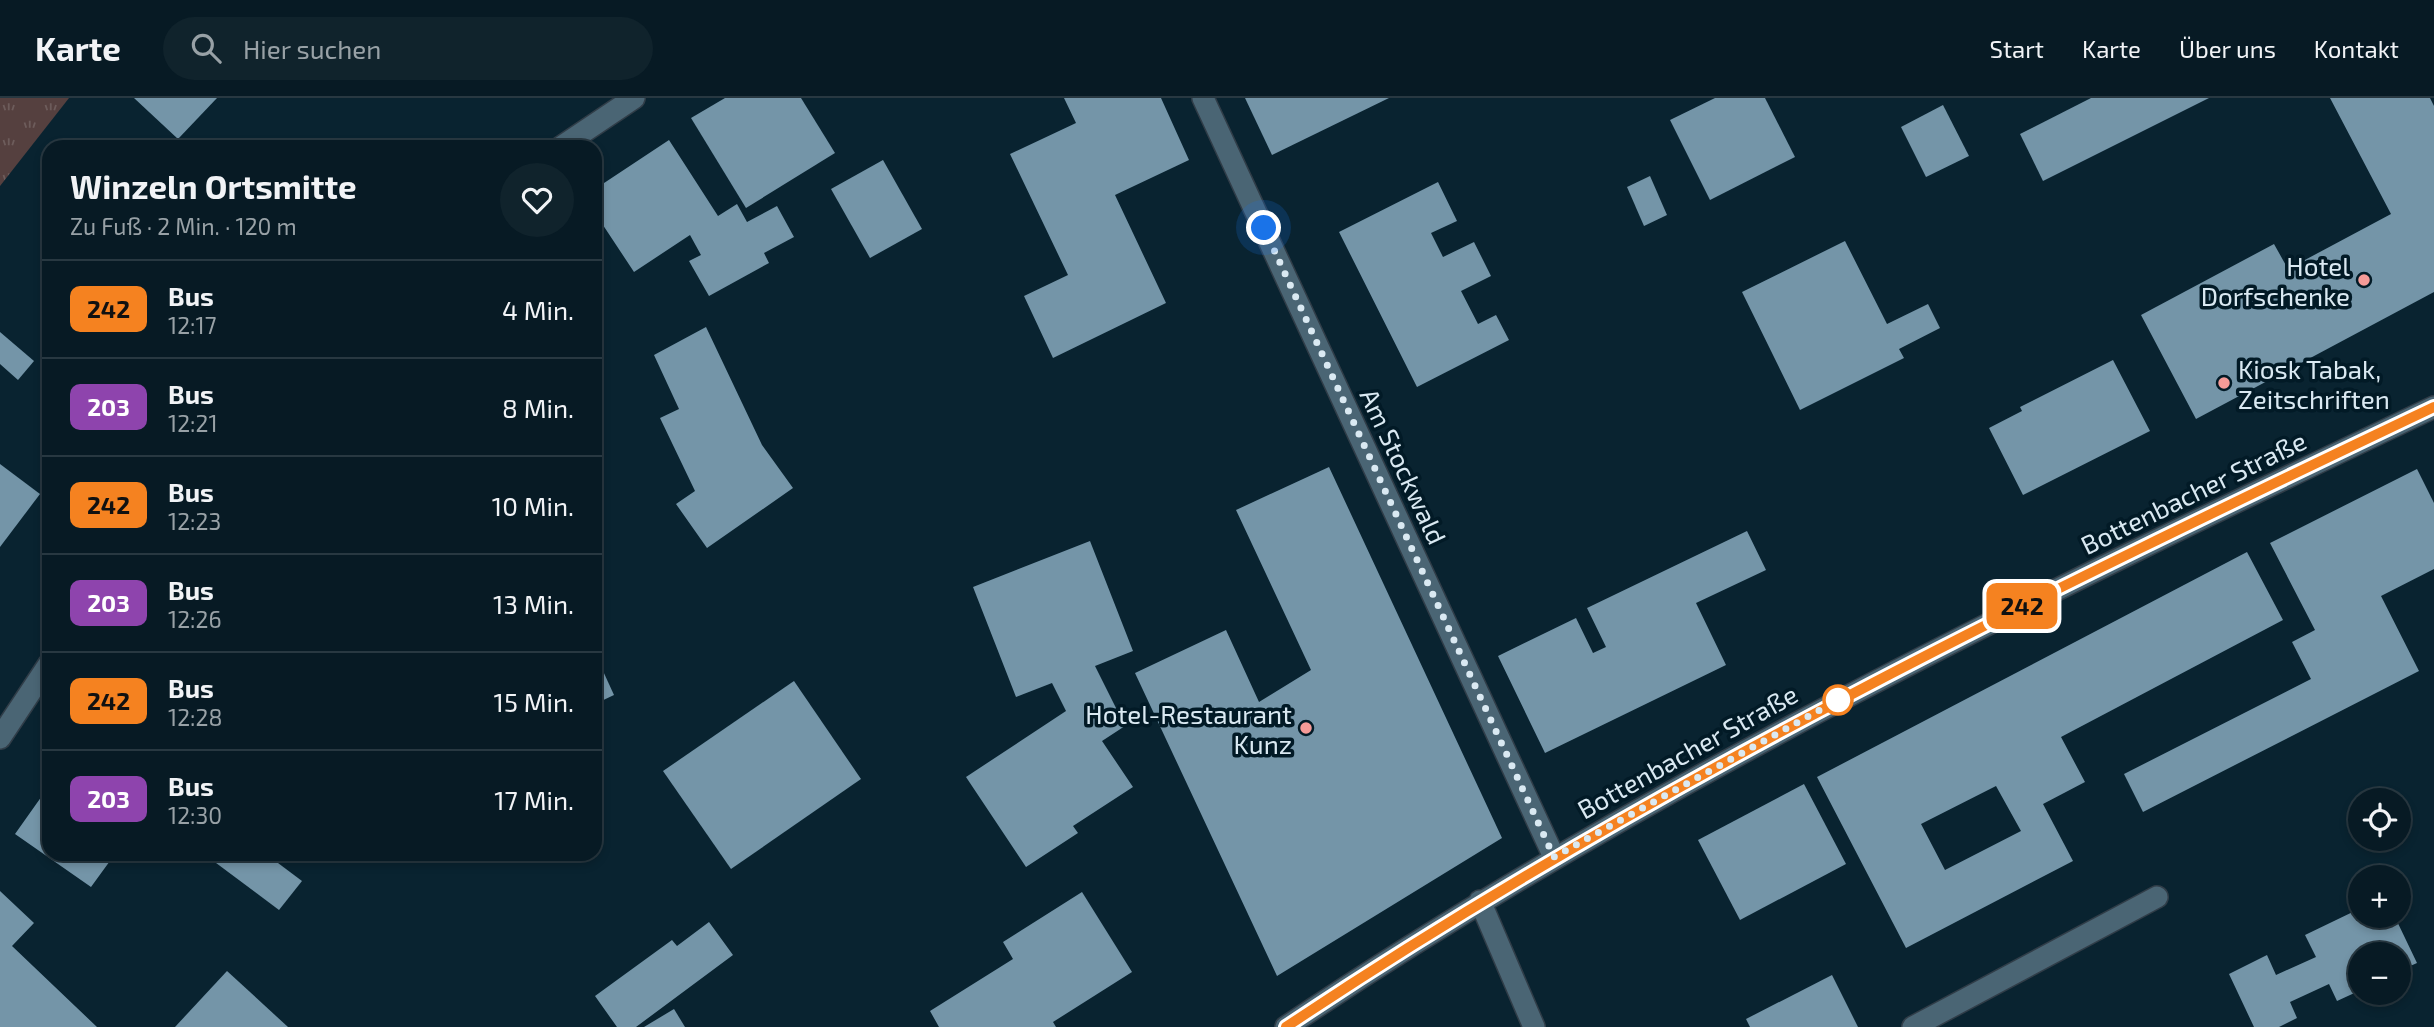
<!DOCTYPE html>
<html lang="de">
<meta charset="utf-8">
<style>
body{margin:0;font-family:"Exo 2",sans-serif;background:#10232c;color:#f1f3f6;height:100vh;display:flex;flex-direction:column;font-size:26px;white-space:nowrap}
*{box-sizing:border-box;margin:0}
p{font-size:23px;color:#98a1a6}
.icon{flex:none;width:38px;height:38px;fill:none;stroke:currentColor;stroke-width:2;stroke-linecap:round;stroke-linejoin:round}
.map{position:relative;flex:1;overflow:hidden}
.panel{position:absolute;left:42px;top:42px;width:560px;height:721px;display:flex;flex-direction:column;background:#071a24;border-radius:21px;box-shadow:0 4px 10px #0003,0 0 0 2px #283841}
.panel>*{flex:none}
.badge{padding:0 14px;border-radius:10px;font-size:24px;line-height:46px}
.tools{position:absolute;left:2348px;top:690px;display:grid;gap:14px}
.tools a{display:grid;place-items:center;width:63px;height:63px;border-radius:50%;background:#071a24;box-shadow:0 4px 10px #0003,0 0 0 2px #283841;font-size:35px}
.you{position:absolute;width:35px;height:35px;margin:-18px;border:5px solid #fff;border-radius:50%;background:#1a73e8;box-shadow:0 0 0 10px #1a73e833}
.map>.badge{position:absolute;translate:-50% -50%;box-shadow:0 0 0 4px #fff}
.round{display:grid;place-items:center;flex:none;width:74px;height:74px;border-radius:37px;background:#10232c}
.summary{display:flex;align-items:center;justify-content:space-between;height:119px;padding:0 28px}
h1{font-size:33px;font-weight:700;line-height:52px}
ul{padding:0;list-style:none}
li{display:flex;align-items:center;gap:21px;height:98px;padding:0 28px;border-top:2px solid #283841}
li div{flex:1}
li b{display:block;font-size:26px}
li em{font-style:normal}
li .badge{min-width:77px;font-weight:700;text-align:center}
header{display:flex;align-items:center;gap:42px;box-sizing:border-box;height:98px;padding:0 35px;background:#071a24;border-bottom:2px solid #283841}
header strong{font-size:33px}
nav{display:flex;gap:38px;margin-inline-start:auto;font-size:24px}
.search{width:490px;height:63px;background:#10232c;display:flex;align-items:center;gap:18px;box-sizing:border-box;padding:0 24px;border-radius:38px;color:#98a1a6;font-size:26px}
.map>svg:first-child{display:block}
.grass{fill:url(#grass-tufts)}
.building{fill:#7495a8;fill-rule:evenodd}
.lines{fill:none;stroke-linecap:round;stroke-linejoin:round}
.lane-casing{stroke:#303d48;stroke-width:24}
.street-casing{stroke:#303d48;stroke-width:24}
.lane{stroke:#4a6574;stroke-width:21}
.street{stroke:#4a6574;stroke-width:21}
.line-casing{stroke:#fff;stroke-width:16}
.line{stroke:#f58220;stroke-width:10}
.walk{stroke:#dae9f2;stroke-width:7;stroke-dasharray:0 12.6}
.poi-dot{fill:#f59b98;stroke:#021a26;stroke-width:2.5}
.stop-dot{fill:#fff;stroke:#f58220;stroke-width:3.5}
.labels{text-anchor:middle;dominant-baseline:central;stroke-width:7;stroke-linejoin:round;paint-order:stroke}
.poi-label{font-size:26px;fill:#dae9f2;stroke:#021a26;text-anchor:end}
.street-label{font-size:26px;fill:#dae9f2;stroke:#021a26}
</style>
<header>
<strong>Karte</strong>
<div class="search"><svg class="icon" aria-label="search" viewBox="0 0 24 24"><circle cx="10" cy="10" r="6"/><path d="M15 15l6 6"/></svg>Hier suchen</div>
<nav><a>Start</a><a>Karte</a><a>Über uns</a><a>Kontakt</a></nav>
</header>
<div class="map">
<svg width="2434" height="929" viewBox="0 0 2434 929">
<defs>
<pattern id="grass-tufts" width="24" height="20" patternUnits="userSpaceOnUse" patternTransform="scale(1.75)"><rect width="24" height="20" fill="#55403f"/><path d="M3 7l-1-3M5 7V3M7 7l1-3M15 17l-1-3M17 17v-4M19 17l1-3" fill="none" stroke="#6d5c5b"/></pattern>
</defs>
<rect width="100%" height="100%" fill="#092330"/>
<polygon class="grass" points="0,0 69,0 0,88"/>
<g class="building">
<polygon points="134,0 217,0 178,41"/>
<polygon points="725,0 801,0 835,55 746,110 691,20"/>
<polygon points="1064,0 1161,0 1189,62 1115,97 1166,205 1053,260 1024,198 1068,177 1010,56 1076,25"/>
<polygon points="1245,0 1389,0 1272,57"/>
<polygon points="1715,0 1765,0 1795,59 1710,102 1670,22"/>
<polygon points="2091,0 2209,0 2043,83 2020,36"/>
<polygon points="2330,0 2430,0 2434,8 2434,194 2196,321 2141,217 2274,146 2288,171 2391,116"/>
<polygon points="1943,7 1969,58 1926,79 1901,29"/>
<polygon points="669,42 718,118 737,106 747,124 777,108 794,139 764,155 769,165 709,198 689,163 701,157 690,137 634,174 595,115 595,91"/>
<polygon points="883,62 922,131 870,160 831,91"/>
<polygon points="1650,78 1667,117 1644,128 1627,89"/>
<polygon points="1438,84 1457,123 1431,135 1443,159 1474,144 1491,178 1461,193 1478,226 1496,217 1509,242 1417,289 1339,134"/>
<polygon points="1845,143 1887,226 1928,206 1940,230 1899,251 1904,260 1800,312 1742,194"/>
<polygon points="706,229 762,347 793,390 707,450 676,406 695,393 660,320 679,311 654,257"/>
<polygon points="0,234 34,263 18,282 0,266"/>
<polygon points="2113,262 2150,333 2023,397 1989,330 2022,313 2020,309"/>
<polygon points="0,366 40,396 0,449"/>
<polygon points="1329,369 1502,740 1277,878 1135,575 1226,532 1259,604 1311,572 1236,412"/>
<polygon points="2417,371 2434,405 2434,471 2381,498 2419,573 2143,714 2124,676 2311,581 2292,544 2315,532 2270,445"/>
<polygon points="1747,433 1766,472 1696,505 1726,567 1545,655 1498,558 1576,520 1593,555 1606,549 1587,510"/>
<polygon points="1090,443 1133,553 1095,568 1125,628 1102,643 1133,689 1073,728 1078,735 1026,769 966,679 1066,613 1052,585 1016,599 973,489"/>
<path d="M 2247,454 L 2283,522 L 2061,639 L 2085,684 L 2043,706 L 2073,763 L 1906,850 L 1817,679 ZM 1996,688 L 2021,733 L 1945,772 L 1921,726 Z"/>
<polygon points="603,573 614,597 595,606 595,577"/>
<polygon points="794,583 861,681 731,771 663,673"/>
<polygon points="1804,686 1846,766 1740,822 1698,742"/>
<polygon points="49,688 49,756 115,756 91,789 15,736"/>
<polygon points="204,756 266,756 302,783 279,812"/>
<polygon points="0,793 34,825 12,848 97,929 0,929"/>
<polygon points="1082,794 1132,874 1053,924 1056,929 939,929 930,913 1013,861 1003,844"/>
<polygon points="2361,810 2361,817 2394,817 2417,865 2399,873 2399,856 2361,856 2361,892 2337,903 2329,886 2290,904 2297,920 2279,929 2254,929 2229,876 2267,857 2276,877 2316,859 2305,837"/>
<polygon points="709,824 733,857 636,929 617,929 595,898 672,842 677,848"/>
<polygon points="227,873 288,929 175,929"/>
<polygon points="1832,877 1858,929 1750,929 1746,921"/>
<polygon points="674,911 685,929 644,929"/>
</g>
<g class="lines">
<defs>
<polyline id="lane" points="1913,929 2157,799"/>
<g id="street">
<polyline points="1203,0 1554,759"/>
<polyline points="561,49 634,0"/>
<polyline points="0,640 49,566"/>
<polyline points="1480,803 1534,929"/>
<path d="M 1286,929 C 1649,685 2040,497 2434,309"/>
</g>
</defs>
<use href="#lane" class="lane-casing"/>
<use href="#street" class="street-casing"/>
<use href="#lane" class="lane"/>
<use href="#street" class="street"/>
</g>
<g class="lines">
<defs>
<path id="line" d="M 1286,929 C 1650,685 2039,497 2434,309"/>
</defs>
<use href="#line" class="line-casing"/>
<use href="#line" class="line"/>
<polyline class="walk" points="1264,130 1554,759 1838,602"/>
</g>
<g class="poi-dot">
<circle cx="2364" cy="182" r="7"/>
<circle cx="2224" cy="285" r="7"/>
<circle cx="1306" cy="630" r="7"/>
</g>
<circle class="stop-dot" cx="1838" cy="602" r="14"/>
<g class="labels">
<g class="poi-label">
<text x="2350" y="167">Hotel<tspan x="2350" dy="30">Dorfschenke</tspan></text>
<text x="2238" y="270" text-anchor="start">Kiosk Tabak,<tspan x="2238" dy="30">Zeitschriften</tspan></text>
<text x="1292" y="615">Hotel-Restaurant<tspan x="1292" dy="30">Kunz</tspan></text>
</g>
<g class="street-label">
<text transform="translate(1404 368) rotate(65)">Am Stockwald</text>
<text transform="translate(2193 394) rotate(-26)">Bottenbacher Straße</text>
<text transform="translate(1687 653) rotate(-29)">Bottenbacher Straße</text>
</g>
</g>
</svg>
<div class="tools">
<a><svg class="icon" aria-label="locate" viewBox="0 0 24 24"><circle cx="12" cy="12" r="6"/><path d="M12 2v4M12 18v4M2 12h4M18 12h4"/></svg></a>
<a>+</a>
<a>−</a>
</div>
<div class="you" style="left:1264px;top:130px"></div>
<b class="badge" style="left:2022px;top:508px;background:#f58220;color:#111">242</b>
<section class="panel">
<div class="summary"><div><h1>Winzeln Ortsmitte</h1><p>Zu Fuß · 2 Min. · 120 m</p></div><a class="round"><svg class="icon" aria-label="heart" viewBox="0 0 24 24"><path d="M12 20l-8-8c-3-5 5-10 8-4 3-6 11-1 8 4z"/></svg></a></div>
<ul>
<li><span class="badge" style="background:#f58220;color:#111">242</span><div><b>Bus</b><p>12:17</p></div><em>4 Min.</em></li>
<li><span class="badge" style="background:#8e44ad;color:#fff">203</span><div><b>Bus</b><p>12:21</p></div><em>8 Min.</em></li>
<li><span class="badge" style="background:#f58220;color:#111">242</span><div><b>Bus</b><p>12:23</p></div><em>10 Min.</em></li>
<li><span class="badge" style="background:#8e44ad;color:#fff">203</span><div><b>Bus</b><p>12:26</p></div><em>13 Min.</em></li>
<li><span class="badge" style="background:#f58220;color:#111">242</span><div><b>Bus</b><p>12:28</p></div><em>15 Min.</em></li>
<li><span class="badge" style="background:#8e44ad;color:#fff">203</span><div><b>Bus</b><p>12:30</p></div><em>17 Min.</em></li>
</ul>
</section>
</div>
